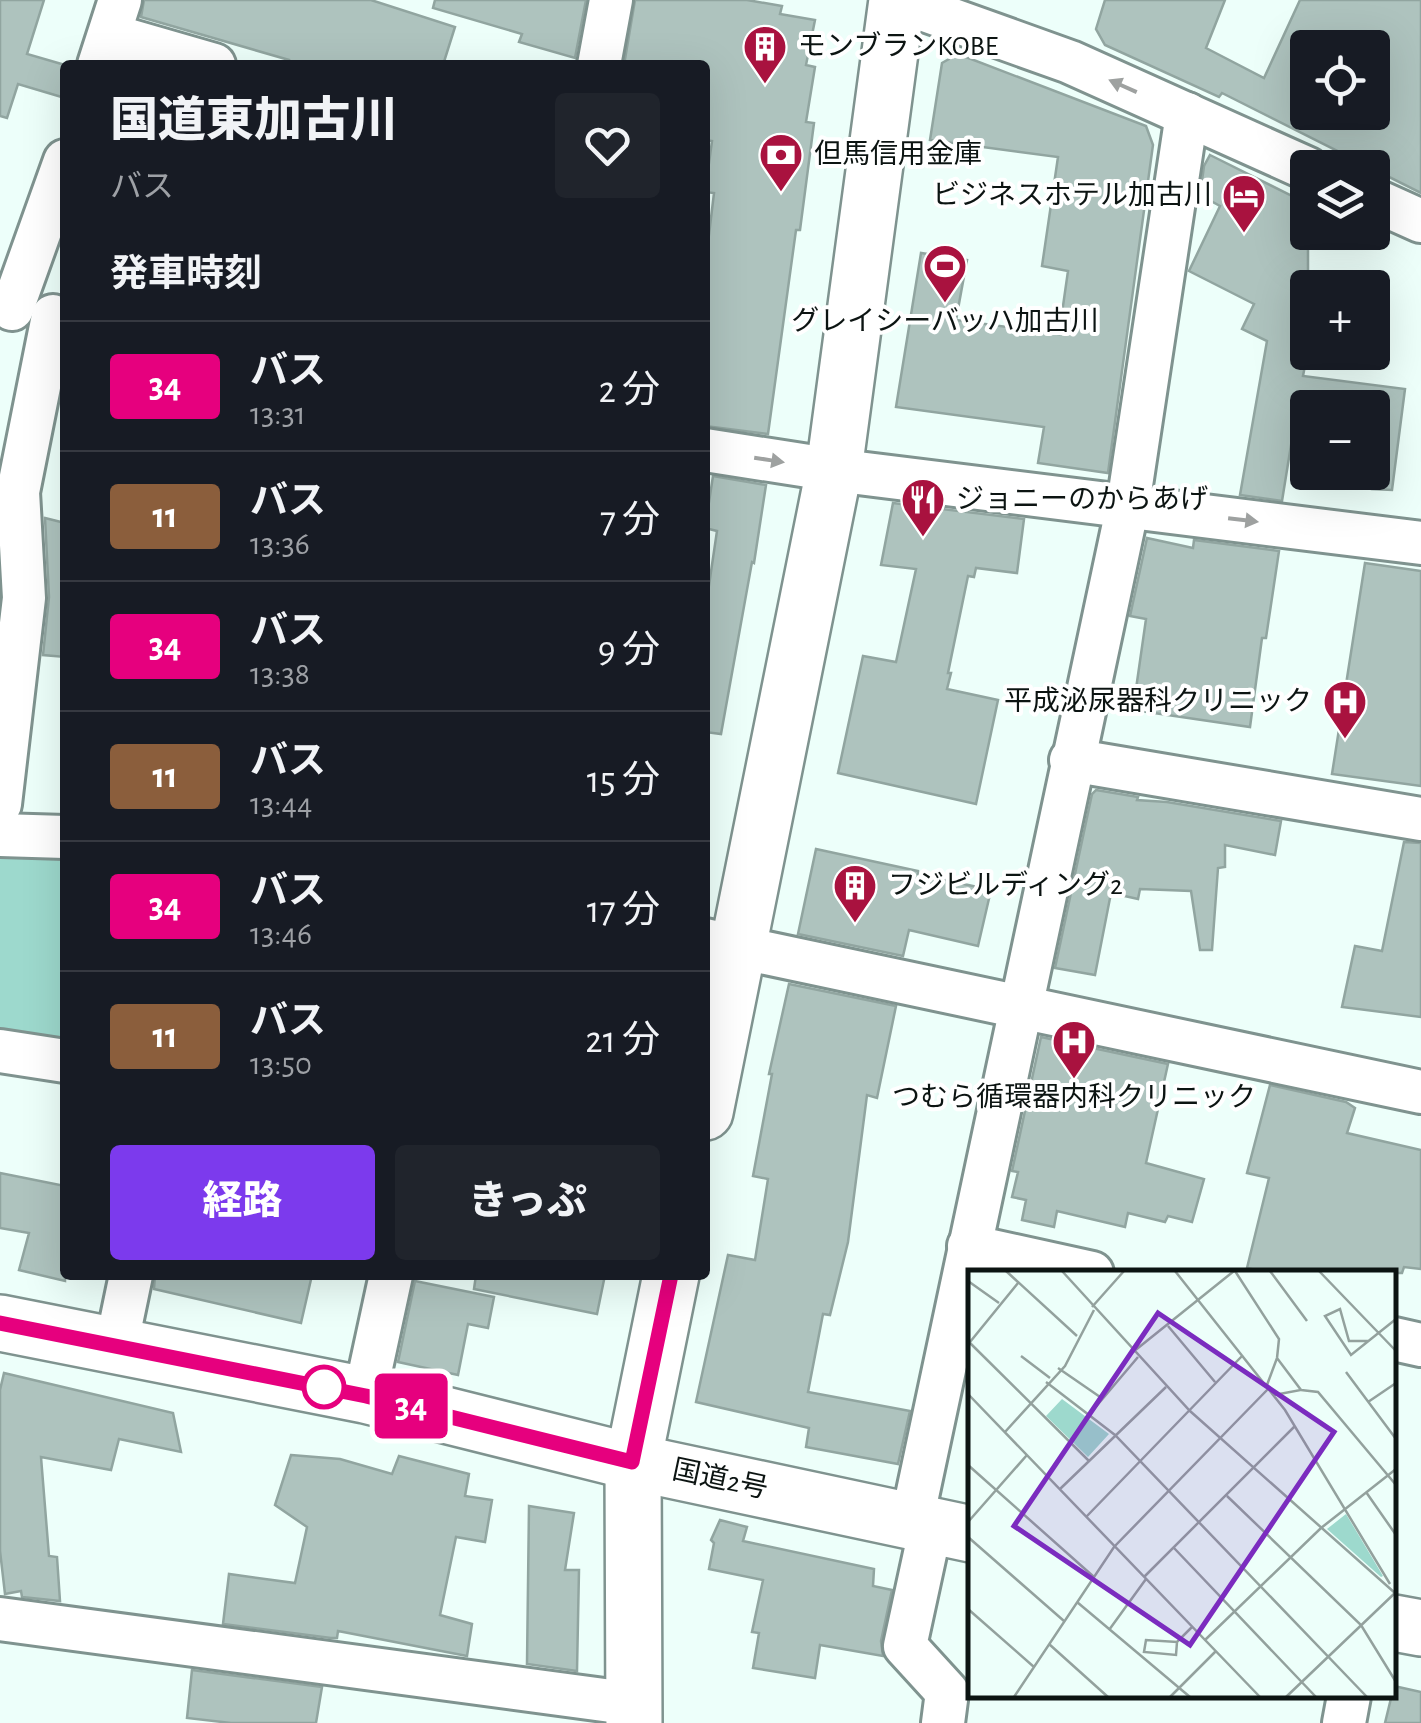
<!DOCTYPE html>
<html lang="ja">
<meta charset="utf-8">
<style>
body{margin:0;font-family:"Alegreya Sans","Noto Sans JP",sans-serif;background:#20242c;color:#f1f3f6;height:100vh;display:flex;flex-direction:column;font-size:38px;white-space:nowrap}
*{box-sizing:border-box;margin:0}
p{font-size:32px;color:#9ea1a6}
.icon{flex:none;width:55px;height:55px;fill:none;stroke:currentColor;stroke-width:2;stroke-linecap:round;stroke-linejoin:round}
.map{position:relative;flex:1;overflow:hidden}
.sheet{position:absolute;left:60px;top:60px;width:650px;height:1220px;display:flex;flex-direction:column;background:#171b24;border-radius:10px;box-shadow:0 10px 40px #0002}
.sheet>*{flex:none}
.badge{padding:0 20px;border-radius:8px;font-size:35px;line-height:65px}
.tools{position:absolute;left:1290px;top:30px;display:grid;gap:20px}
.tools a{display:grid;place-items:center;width:100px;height:100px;border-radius:10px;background:#171b24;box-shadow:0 10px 40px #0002;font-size:50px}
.map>.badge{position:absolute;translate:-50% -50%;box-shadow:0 0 0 5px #fff}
h2{padding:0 50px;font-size:38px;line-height:90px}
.round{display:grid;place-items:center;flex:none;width:105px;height:105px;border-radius:10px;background:#20242c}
.summary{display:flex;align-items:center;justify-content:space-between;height:170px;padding:0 50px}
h1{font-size:48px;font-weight:800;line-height:75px}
.action{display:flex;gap:20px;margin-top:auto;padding:20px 50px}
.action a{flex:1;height:115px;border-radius:10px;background:#7c3aed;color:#fff;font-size:40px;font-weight:800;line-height:115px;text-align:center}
.action a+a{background:#20242c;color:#f1f3f6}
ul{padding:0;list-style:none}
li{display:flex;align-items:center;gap:30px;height:130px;padding:0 50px;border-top:2px solid #363941}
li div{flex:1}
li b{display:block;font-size:38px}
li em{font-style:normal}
li .badge{min-width:110px;font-weight:700;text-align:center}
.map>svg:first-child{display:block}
.green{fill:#9dd9cd}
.building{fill:#aec3be;stroke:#91a5a0;stroke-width:2.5;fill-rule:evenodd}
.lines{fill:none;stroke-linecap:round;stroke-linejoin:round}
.street-casing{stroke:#7f938f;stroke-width:48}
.secondary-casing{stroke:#7f938f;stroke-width:60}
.highway-casing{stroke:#7f938f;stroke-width:60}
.street{stroke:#fff;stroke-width:42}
.secondary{stroke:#fff;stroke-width:55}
.highway{stroke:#fff;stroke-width:55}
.oneway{fill:#9ea1a0}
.line-casing{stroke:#fff;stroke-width:22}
.line{stroke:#e6007e;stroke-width:15}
.stop-dot{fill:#fff;stroke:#e6007e;stroke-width:5}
.labels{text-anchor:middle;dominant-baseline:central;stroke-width:8;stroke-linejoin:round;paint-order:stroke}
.poi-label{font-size:28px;fill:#0c1412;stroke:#fff;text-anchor:start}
.street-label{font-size:28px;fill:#0c1412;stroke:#fff}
.inset-road{fill:none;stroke:#93a19d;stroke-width:2.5}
.view{fill:#7b2cbf;fill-opacity:0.15;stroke:#7b2cbf;stroke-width:5}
.inset-edge{fill:none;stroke:#0c1412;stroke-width:5}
</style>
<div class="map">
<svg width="1421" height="1723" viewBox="0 0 1421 1723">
<rect width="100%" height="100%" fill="#edfffa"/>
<polygon class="green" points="0,851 65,852 65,1045 0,1033"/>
<g class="building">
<polygon points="0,0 44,0 27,54 65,65 65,98 18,84 7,118 0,116"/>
<polygon points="144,0 371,0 455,27 443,65 288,65 289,60 141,17"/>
<polygon points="435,0 586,0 575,58 519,42 522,34 433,8"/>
<polygon points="635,0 747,0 782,6 780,14 815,20 806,65 815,67 806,122 814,123 800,230 796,230 768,434 705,426 705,268 714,193 705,192 712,141 705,140 705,65 624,65"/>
<path d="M 1105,0 L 1225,0 L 1206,48 L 1264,78 L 1300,0 L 1421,0 L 1421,193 L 1222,93 L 1219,97 L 1105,45 L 1096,29 ZM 1308,48 L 1372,48 L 1372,112 L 1308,112 Z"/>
<polygon points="958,54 1146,126 1153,145 1108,473 1038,463 1044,427 896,407 921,253 967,260 956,320 1059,334 1068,271 1042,266 1058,157 930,140 942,63"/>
<polygon points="1210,155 1308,204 1308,350 1303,376 1405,389 1392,490 1372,489 1372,408 1297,408 1282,501 1240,495 1267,341 1242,329 1254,304 1189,271 1220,206 1200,195 1204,166"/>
<polygon points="713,476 766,485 754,563 752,562 721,734 705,732 705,591 708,592 717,531 705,528"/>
<polygon points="893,503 1024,519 1017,573 976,568 974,577 968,576 948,673 951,673 947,689 998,700 976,804 838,773 863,656 896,662 916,569 881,565"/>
<polygon points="45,518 65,523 65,657 43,655 49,597"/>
<polygon points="1147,538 1193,548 1194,540 1279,551 1266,638 1262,638 1250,727 1133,710 1146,619 1130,616"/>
<polygon points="1365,563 1421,571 1421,786 1332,774"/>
<polygon points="1096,790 1138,797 1137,800 1167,802 1281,821 1275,855 1225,845 1225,867 1218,868 1212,950 1200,950 1191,891 1140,889 1138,899 1111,893 1095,975 1055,968 1092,794"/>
<polygon points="1404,842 1421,843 1421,1017 1342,1007 1355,946 1382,951"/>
<polygon points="816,849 918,871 918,874 991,890 978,946 909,930 903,956 798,934"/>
<polygon points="789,984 896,1006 877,1098 867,1095 848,1242 830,1315 823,1314 808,1392 910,1411 898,1464 806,1447 809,1428 696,1402 728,1255 755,1260 768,1179 753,1176 772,1074 769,1074"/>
<polygon points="1041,1037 1168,1064 1146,1163 1204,1179 1192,1222 1168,1216 1165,1222 1128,1213 1125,1227 1057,1211 1054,1227 1022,1220 1026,1200 1012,1197 1018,1172 1012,1171"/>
<polygon points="1270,1085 1346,1102 1355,1108 1347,1133 1421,1150 1421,1269 1404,1267 1402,1273 1269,1273 1247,1268 1269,1178 1247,1173"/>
<polygon points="0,1173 65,1186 65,1281 19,1270 29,1233 0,1228"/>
<polygon points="155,1275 312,1275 301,1323 154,1289"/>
<polygon points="476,1275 605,1275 597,1314 474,1289"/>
<polygon points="415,1281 494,1297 488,1328 468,1324 458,1375 398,1362"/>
<polygon points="4,1373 173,1413 181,1452 119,1439 111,1470 41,1457 49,1556 57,1557 60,1601 22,1597 21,1591 5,1594 0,1551 0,1390"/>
<polygon points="291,1455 340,1459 392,1474 399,1456 469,1474 465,1496 492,1500 485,1542 456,1537 440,1615 472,1624 467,1656 338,1631 337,1638 331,1638 223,1624 229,1574 295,1583 307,1527 275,1505"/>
<polygon points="529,1506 574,1513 565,1570 579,1570 577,1671 527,1664"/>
<polygon points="720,1520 747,1527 743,1541 874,1569 873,1586 892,1590 881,1641 883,1656 820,1645 815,1678 753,1668 759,1633 752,1632 763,1580 709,1569 714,1543 711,1540"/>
<polygon points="192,1670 322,1687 316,1723 231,1723 187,1718"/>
<polygon points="1394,1686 1421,1692 1421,1723 1385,1723"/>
</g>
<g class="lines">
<defs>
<g id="street">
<polyline points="897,0 1070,62 1308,169"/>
<polyline points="110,35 214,65"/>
<polyline points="99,65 120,0"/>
<polyline points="599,65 611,0"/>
<polyline points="1372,199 1421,221"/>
<polyline points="12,309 65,161"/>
<polyline points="705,450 834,470 1421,543"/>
<polyline points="1071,760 1421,819"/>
<polyline points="0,804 24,598 18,492 53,316"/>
<polyline points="0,835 65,837"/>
<polyline points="705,940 1421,1092"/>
<polyline points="0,1051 65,1061"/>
<polyline points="969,1246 1092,1273"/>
<polyline points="1394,1339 1421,1345"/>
<polyline points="116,1347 131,1275"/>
<polyline points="365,1395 391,1275"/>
<polyline points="912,1520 1128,505 1187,114"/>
<polyline points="931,1526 905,1646 947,1692 943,1723"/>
<polyline points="0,1619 634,1704"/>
<polyline points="1344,1723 1349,1696"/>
</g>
<g id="secondary">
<polyline points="705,1112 834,470 897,0"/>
<polyline points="634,1723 633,1462 671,1275"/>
</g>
<g id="highway">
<polyline points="0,1323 365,1395 633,1462 971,1534"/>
<polyline points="1394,1623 1421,1628"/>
</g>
</defs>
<use href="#street" class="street-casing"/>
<use href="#secondary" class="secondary-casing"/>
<use href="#highway" class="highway-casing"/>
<use href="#street" class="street"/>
<use href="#secondary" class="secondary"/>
<use href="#highway" class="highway"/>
</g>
<defs><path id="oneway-solid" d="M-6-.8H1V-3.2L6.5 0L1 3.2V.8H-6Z" transform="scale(2.5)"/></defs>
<g class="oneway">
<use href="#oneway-solid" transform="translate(1123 86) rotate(-156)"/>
<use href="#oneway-solid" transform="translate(769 460) rotate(9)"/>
<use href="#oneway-solid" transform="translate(1243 520) rotate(7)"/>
</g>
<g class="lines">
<defs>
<polyline id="line" points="0,1323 366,1396 632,1462 671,1275"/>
</defs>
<use href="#line" class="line-casing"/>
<use href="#line" class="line"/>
</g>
<defs>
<symbol id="building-pin" viewBox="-11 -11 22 30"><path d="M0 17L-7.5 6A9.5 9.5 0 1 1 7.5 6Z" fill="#a9123f" stroke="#fff"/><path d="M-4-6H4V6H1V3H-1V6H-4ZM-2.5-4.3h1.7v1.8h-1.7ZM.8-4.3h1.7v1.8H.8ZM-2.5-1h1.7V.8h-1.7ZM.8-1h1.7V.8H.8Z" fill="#fff"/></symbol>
<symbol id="bank-pin" viewBox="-11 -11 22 30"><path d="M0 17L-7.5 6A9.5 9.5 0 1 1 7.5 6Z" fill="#a9123f" stroke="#fff"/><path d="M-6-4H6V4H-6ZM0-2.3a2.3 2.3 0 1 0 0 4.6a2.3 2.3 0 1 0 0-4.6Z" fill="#fff"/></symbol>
<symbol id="hotel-pin" viewBox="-11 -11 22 30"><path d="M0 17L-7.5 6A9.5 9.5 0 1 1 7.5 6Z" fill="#a9123f" stroke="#fff"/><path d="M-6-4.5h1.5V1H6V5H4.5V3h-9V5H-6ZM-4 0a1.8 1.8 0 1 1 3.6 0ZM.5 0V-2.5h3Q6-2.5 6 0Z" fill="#fff"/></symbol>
<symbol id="stadium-pin" viewBox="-11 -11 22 30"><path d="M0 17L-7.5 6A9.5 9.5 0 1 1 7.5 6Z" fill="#a9123f" stroke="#fff"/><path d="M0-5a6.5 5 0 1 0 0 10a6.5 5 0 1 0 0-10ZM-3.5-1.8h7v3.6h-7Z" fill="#fff"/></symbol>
<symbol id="restaurant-pin" viewBox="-11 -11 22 30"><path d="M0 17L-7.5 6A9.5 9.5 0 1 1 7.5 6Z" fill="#a9123f" stroke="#fff"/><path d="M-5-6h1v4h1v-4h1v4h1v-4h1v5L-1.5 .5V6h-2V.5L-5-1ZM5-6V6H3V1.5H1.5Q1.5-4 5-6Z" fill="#fff"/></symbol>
<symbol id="hospital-pin" viewBox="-11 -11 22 30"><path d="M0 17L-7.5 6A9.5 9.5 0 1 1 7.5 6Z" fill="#a9123f" stroke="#fff"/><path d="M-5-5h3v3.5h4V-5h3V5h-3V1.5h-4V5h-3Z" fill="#fff"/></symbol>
</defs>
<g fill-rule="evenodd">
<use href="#building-pin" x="740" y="22" width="50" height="68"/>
<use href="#bank-pin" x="756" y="130" width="50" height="68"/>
<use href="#hotel-pin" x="1219" y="171" width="50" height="68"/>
<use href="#stadium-pin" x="920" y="241" width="50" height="68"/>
<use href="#restaurant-pin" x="898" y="475" width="50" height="68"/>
<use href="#hospital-pin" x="1320" y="677" width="50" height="68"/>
<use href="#building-pin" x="830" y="861" width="50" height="68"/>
<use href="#hospital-pin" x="1049" y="1017" width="50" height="68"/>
</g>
<circle class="stop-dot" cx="324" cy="1387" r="20"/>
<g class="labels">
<g class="poi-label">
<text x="798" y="47">モンブランKOBE</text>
<text x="814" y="155">但馬信用金庫</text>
<text x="1212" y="196" text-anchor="end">ビジネスホテル加古川</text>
<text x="945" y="322" text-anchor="middle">グレイシーバッハ加古川</text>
<text x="956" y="500">ジョニーのからあげ</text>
<text x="1312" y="702" text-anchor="end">平成泌尿器科クリニック</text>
<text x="888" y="886">フジビルディング2</text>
<text x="1074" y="1098" text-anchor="middle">つむら循環器内科クリニック</text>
</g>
<g class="street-label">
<text transform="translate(720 1480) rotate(12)">国道2号</text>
</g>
</g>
<g transform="translate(968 1270)">
<rect width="428" height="428" fill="#edfffa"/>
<path d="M 94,129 L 141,164 L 120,187 L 78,146 ZM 378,244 L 415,306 L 413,307 L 359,259 Z" fill="#9dd9cd"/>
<path class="inset-road" d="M 38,1 L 109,66M 94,1 L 222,141 L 427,323M 207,1 L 317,140 L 422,314M 267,1 L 311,69 L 309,88M 302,1 L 339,51M 351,1 L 428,81M 0,11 L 31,33M 124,37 L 156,1M 200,56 L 247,112M 0,71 L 121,191M 401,71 L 381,71 L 372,39 L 357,46 L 383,85 L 428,49M 2,72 L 50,13M 165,82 L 266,1M 53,86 L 82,108M 90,98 L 135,129M 378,102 L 428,169M 78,112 L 147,165 L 399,427M 299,115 L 309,88 L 333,120 L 306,125M 333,120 L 350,122 L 428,215M 0,124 L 292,427M 400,132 L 428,113M 120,146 L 170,87M 37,162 L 97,96 L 126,40M 0,195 L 126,307M 92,219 L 198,117M 398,222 L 428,265M 259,226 L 393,355 L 428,412M 119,246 L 275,85M 0,252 L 59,185M 0,267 L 96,351M 206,278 L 348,427M 176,307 L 327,156M 109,332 L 222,427M 0,339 L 66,397M 141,360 L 178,309M 237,370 L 353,258 L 428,199M 209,372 L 208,385 L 176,382 L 178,370 L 209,372 L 224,357M 81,374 L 140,427M 46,427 L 146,277 L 301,118M 202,427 L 248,381M 318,427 L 428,322"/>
<path class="view" d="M 190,43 L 366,162 L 222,375 L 46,256 Z"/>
<rect width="428" height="428" class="inset-edge"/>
</g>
</svg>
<div class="tools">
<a><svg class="icon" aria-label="locate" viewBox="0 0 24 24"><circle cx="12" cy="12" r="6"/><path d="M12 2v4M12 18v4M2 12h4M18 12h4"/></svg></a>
<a><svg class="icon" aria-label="layers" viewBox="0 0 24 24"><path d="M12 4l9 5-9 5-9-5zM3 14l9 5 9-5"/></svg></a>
<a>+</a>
<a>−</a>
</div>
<b class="badge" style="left:411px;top:1406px;background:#e6007e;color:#fff">34</b>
<section class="sheet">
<div class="summary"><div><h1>国道東加古川</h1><p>バス</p></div><a class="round"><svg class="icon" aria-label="heart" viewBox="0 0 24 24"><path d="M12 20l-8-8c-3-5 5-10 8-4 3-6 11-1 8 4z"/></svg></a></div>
<h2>発車時刻</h2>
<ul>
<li><span class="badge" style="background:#e6007e;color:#fff">34</span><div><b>バス</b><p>13:31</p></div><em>2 分</em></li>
<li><span class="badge" style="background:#8b5e3c;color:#fff">11</span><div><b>バス</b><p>13:36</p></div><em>7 分</em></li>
<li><span class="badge" style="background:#e6007e;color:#fff">34</span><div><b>バス</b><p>13:38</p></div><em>9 分</em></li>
<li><span class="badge" style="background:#8b5e3c;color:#fff">11</span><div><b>バス</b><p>13:44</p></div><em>15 分</em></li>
<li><span class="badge" style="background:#e6007e;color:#fff">34</span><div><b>バス</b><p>13:46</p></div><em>17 分</em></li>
<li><span class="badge" style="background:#8b5e3c;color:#fff">11</span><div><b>バス</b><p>13:50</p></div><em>21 分</em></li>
</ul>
<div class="action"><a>経路</a><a>きっぷ</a></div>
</section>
</div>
